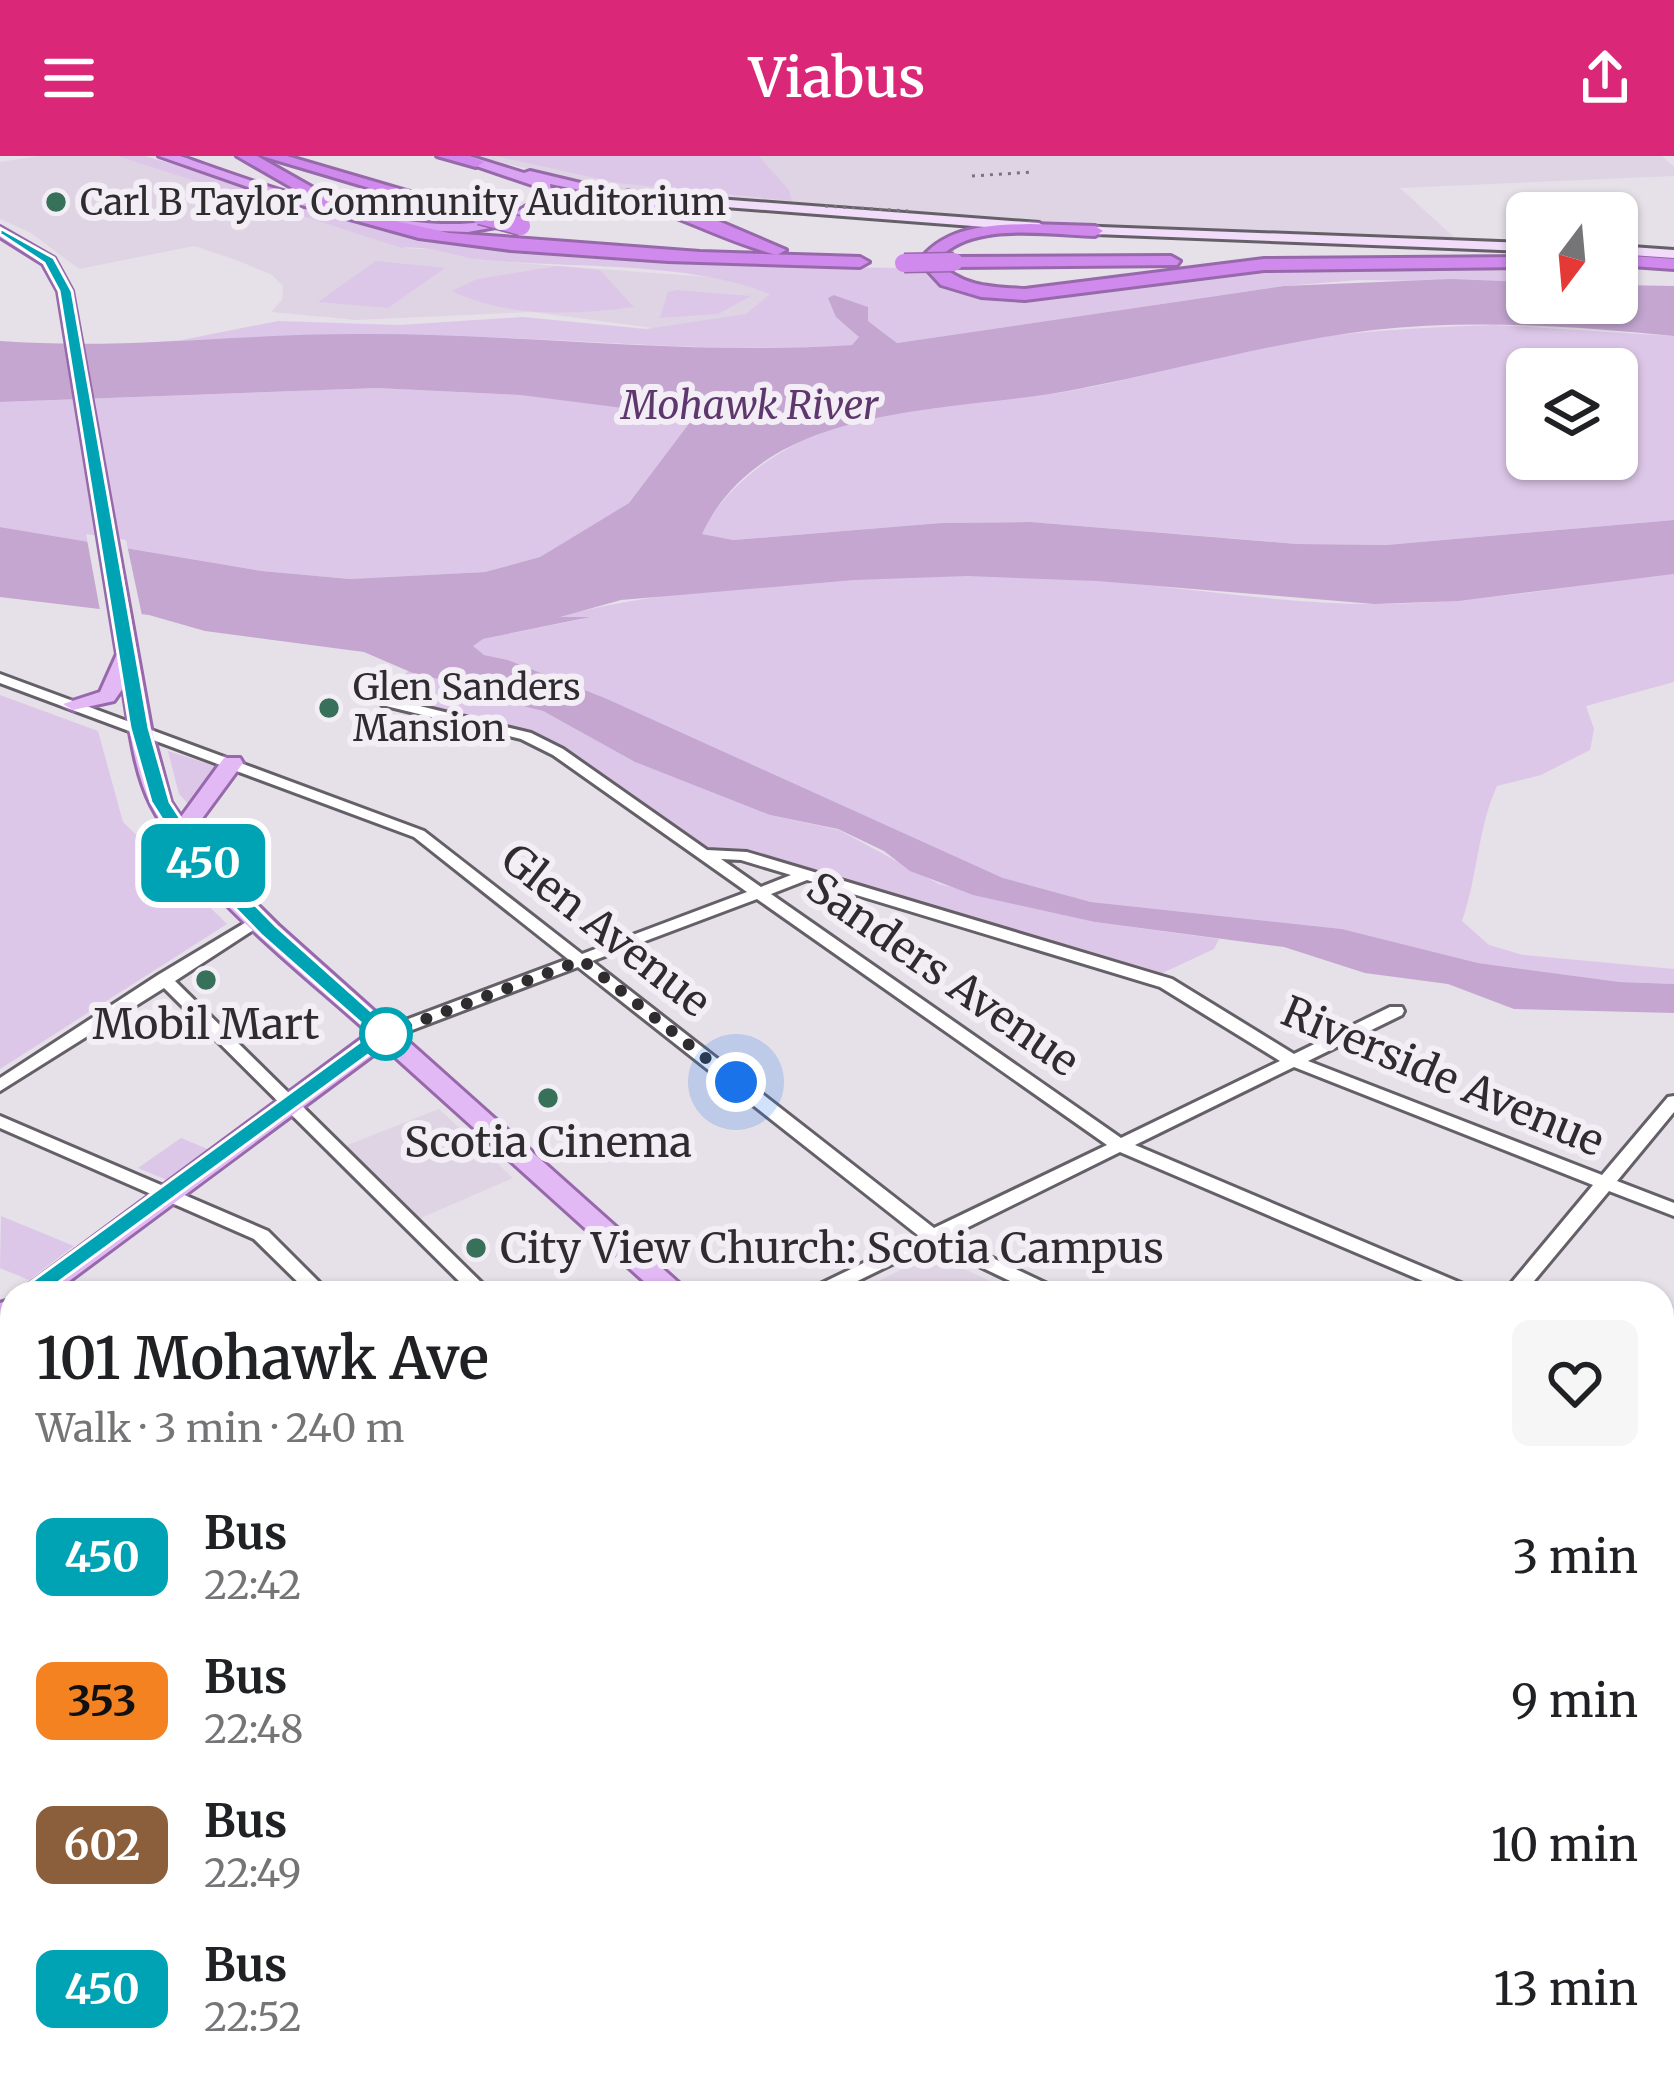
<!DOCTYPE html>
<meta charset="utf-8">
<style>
body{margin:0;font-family:Merriweather,serif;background:#f6f6f6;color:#202124;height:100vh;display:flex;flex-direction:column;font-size:45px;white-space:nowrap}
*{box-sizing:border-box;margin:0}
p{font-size:39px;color:#757577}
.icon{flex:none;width:66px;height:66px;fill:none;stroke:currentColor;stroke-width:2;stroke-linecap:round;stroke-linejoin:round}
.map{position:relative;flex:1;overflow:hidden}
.drawer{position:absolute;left:0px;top:1125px;width:1674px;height:804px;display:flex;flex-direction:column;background:#fff;border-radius:36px 36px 0 0;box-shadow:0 3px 9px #0004}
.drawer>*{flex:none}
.badge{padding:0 24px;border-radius:18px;font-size:42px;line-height:78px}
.needle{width:78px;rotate:196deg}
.fabs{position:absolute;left:1506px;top:36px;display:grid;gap:24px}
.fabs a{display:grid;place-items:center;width:132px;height:132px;border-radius:18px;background:#fff;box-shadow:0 3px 9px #0004;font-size:60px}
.you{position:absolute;width:60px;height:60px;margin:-30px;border:9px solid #fff;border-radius:50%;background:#1a73e8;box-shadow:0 0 0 18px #1a73e833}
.map>.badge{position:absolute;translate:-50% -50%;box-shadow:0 0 0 6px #fff}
.round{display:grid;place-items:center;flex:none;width:126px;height:126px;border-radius:18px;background:#f6f6f6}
.headline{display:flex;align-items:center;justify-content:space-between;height:204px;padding:0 36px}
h1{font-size:57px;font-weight:600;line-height:90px}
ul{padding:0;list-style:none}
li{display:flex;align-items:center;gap:36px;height:144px;padding:0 36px}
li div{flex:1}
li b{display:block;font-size:45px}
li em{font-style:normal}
li .badge{min-width:132px;font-weight:700;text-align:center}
header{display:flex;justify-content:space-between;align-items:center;height:156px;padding:0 36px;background:#db2777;color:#fff;font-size:54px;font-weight:600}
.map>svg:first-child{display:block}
.built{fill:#dfd4e4}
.green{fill:#ddc7e8;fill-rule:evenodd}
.water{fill:#c4a6d1}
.pier{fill:#e6e0e9}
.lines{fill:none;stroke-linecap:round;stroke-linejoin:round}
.minor-casing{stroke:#656068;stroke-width:6}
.secondary-casing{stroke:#656068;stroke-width:6}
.primary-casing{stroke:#9769ab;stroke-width:6}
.trunk-casing{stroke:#9769ab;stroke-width:6}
.motorway-casing{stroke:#9769ab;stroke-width:6}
.minor{fill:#fff;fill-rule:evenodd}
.secondary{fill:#f1dcfa;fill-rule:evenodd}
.primary{fill:#e3b9f5;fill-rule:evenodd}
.trunk{fill:#daa2f2;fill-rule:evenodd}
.motorway{fill:#d08aee;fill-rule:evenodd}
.rail{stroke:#79767b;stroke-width:3;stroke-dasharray:3 6;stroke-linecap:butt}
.motorway-bridge-casing{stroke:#9769ab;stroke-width:21;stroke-linecap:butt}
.motorway-bridge{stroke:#d08aee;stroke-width:18}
.line{fill:#00a3b4;stroke:#fff;stroke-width:3}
.walk{stroke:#2e2c2f;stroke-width:12;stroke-dasharray:0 21.6}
.poi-dot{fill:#37715a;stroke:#f3edf6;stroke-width:4.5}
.stop-dot{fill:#fff;stroke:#00a3b4;stroke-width:6}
.labels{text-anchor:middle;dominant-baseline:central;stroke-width:12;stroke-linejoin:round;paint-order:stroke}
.far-poi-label{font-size:36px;fill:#2e2c2f;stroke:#f3edf6;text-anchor:start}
.far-water-label{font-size:39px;font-style:italic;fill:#5e376d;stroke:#f3edf6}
.street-label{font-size:42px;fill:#2e2c2f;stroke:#f3edf6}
.poi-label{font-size:42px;fill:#2e2c2f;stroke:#f3edf6}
</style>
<header><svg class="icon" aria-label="menu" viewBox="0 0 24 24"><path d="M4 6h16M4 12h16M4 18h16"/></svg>Viabus<svg class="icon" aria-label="share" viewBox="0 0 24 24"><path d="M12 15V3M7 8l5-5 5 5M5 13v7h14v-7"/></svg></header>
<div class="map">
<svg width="1674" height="1929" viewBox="0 0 1674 1929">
<rect width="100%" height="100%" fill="#e6e0e9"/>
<g class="built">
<polygon points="39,0 117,0 401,92 445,94 479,104 723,122 779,136 751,169 661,173 532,156 357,164 271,156 282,144 283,130 272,119 239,105 194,90 79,113 31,77 0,63 0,6"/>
<polygon points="476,0 1662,0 1674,11 1674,20 1400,32 1456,83 1130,73 776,51 595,30"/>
<polygon points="439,953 513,1022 414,1065 340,992"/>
<polygon points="932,1098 1003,1131 1015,1137 855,1137"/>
</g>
<g class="green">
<path d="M 117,0 L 145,0 L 427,83 L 789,111 L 919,112 L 944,128 L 1036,144 L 1228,114 L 1527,112 L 1527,126 L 1359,124 L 1284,130 L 897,187 L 868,165 L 868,151 L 834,139 L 836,161 L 860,181 L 852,189 C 718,198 585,183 451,180 C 338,177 226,187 113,189 L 182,184 L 278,165 L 399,169 L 523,161 L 646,173 L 746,158 L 770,138 C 690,105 570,112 483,104 C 454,101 431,89 401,92 Z"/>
<polygon points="495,0 759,0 789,34 792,45 618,27"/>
<polygon points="376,105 445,112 388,152 318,146"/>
<path d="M 557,110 L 600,114 L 634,151 C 573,159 508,162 452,135 L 477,123 Z"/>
<polygon points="677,134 751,140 718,158 660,162 668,136"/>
<path d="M 1494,169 L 1674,180 L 1674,364 L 1386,389 L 1298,388 L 1031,366 L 941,367 L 733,384 L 701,378 C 720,339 761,305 800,286 C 876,248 986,249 1070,235 C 1133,224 1195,205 1257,192 C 1336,175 1415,172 1494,169 ZM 1527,213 L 1617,213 L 1617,303 L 1527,303 Z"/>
<polygon points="377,232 520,239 695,260 629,347 540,401 485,416 350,423 262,415 0,371 0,246"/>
<path d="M 1674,418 L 1674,526 L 1586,550 L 1594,573 L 1590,594 L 1541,619 L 1497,630 C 1477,674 1478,720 1462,765 L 1489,789 L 1523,799 L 1674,813 L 1674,828 L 1620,826 L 1478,807 L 1342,773 L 1091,746 L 1003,722 L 605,542 L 508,504 L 484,499 L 472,490 L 483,483 L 582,463 L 556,461 C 718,420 934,413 1101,425 C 1192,432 1283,448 1374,448 C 1474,448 1575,429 1674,418 Z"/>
<polygon points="408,515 444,524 448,532 543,555 635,606 770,659 839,674 939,728 1095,766 1219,783 1214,793 1156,820 737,693 709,694 560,592 529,578 387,537"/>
<polygon points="0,539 98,575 123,666 227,768 0,913"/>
<polygon points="168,595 222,612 192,652 179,638"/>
<polygon points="181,982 210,994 169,1025 138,1012"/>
<polygon points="1,1060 74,1090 29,1124 0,1112"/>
</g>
<path class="water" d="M 1451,123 L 1527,126 L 1527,147 L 1617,147 L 1617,129 L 1674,130 L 1674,180 C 1575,170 1472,163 1373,174 C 1273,186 1177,214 1078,233 C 955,258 766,242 702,378 L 733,384 L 941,367 L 1031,366 L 1297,388 L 1386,389 L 1674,364 L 1674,418 L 1458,445 L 1374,448 L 1097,425 L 967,420 L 854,424 L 621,444 L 560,461 L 590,461 L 483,483 L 473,490 L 484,499 L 508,504 L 605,542 L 1003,722 L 1091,746 L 1342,773 L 1478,807 L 1620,826 L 1674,828 L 1674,857 L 1514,853 L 1448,828 L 1365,817 L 1284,791 L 1095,766 L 973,739 L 910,715 L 884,695 L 838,673 L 770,659 L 635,606 L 543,555 L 448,532 L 444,524 L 415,518 L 364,496 L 205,475 L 149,459 L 0,441 L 0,371 L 262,415 L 350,423 L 485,416 L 540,401 L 629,347 L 694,261 L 520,239 L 377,232 L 0,246 L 0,185 C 122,194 236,178 357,178 C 522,177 687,200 852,189 L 859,181 L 836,161 L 828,142 L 834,139 L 868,151 L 868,165 L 897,187 L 1284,130 Z"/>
<polygon class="pier" points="86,378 126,384 143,464 101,460"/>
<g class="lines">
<defs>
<g id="minor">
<path d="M 0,518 L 424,675 L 582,798 L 747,736 L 553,599 L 521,583 L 382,549 L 382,543 L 387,542 L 531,577 L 563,593 L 707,694 L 747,696 L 1172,823 L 1294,898 L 1390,851 L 1402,851 L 1404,855 L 1402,859 L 1308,905 L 1602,1019 L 1668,941 L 1674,940 L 1674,956 L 1617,1025 L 1674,1047 L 1674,1060 L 1609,1035 L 1524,1137 L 1503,1137 L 1593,1029 L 1294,911 L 1135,989 L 1475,1133 L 1478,1137 L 1451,1137 L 1120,996 L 948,1081 L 1058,1133 L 1061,1137 L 1035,1137 L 933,1088 L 833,1137 L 807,1137 L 810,1133 L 919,1080 L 578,811 L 391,882 L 379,882 L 376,878 L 379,874 L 568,803 L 414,681 L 0,527 ZM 721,703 L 741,704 L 791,719 L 761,731 ZM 807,724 L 1160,831 L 1280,905 L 1121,982 L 771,738 ZM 757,743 L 1107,989 L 934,1072 L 592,805 Z"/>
<polygon points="258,759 266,764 264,767 175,825 492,1137 471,1137 164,832 0,935 0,922 158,819"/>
<polygon points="0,960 268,1075 330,1137 309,1137 254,1083 0,972"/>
<polygon points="0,1184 12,1189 12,1204 0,1199"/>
<polygon points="1662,1211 1674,1215 1674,1230 1662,1226"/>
<polygon points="1674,1410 1674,1431 1662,1437 1662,1416"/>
<polygon points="12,1523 12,1543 0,1547 0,1527"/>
<polygon points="125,1917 153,1917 151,1929 123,1929"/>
<polygon points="254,1917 890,1917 886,1926 877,1929 241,1929 245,1920"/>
<polygon points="1468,1917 1496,1917 1498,1929 1470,1929"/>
</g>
<g id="secondary">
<polygon points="637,37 1039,67 1045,71 1039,75 633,44"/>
<polygon points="1074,70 1527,87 1527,95 1070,77"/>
<polygon points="1617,90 1674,94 1674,102 1617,98"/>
<polygon points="1318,1917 1354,1917 1358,1929 1322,1929"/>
</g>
<g id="primary">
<path d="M 0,71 L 54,102 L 72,135 L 151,572 L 171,646 L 181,661 L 224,602 L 240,602 L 243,607 L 201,664 L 196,684 L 203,695 L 278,769 L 690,1137 L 657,1137 L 384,891 L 53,1137 L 18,1137 L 369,877 C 296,811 197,738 151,649 C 134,616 129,569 123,532 L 114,545 L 73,554 L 63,548 L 100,536 L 117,498 L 58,135 L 43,108 L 0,81 Z"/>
<polygon points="12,1143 12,1168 0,1172 0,1147"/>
<polygon points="1662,1655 1674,1659 1674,1692 1662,1688"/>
</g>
<path id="trunk" d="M 159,0 L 180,0 C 264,29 421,90 508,60 C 519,56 530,47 540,41 L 540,34 L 532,29 L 447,0 L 469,0 L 524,17 L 530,15 L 635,40 L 628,44 L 550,28 L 553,46 L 513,68 L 468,76 L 416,74 L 300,49 Z"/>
<g id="motorway">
<polygon points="237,0 257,0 356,56 449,77 700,96 860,101 869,106 860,111 668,105 511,94 419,82 343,61"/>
<polygon points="262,0 287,0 488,59 474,63"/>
<polygon points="437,0 469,0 484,6 476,11"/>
<path d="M 628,35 L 676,47 L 786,94 L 777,99 C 723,85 676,57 622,43 L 620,40 Z"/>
<path d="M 1030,68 L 1095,70 L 1103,75 L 1095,80 C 1050,79 969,64 937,105 C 962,131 990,131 1025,133 L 1264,103 L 1527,101 L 1527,111 L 1264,114 L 1025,144 L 981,141 L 941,129 L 919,105 C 946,70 989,69 1030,68 Z"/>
<polygon points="1617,99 1674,103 1674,113 1617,109"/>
<polygon points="1171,100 1180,105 1177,109 954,111 945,106 954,101"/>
</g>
</defs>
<use href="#minor" class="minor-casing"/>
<use href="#secondary" class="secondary-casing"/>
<use href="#primary" class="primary-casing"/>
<use href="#trunk" class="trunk-casing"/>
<use href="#motorway" class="motorway-casing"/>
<use href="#minor" class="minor"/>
<use href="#secondary" class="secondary"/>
<use href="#primary" class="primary"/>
<use href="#trunk" class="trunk"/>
<use href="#motorway" class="motorway"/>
<g class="rail">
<polyline points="972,20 1033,16"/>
<polyline points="825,50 908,55"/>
</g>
<defs>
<g id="motorway-bridge">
<polyline points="480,59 521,70"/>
<polyline points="904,107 954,106"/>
</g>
</defs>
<use href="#motorway-bridge" class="motorway-bridge-casing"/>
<use href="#motorway-bridge" class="motorway-bridge"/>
</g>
<polygon class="line" points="0,72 54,102 72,135 149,572 170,646 202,695 276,770 397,878 33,1145 24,1143 21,1137 24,1131 372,877 261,779 187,703 151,646 130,572 59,135 44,107 0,78"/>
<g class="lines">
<polyline class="walk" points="386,878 582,804 736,926"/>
</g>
<g class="poi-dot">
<circle cx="56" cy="46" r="12"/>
<circle cx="329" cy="552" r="12"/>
<circle cx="206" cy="824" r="12"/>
<circle cx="548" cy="942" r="12"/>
<circle cx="476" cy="1092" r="12"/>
</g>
<circle class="stop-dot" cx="386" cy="878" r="24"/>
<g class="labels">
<g class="far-poi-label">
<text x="80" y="46">Carl B Taylor Community Auditorium</text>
<text x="353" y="531">Glen Sanders<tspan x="353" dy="41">Mansion</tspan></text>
</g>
<g class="far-water-label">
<text x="750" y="249">Mohawk River</text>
</g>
<g class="street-label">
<text transform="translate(606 774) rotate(38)">Glen Avenue</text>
<text transform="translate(943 818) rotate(35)">Sanders Avenue</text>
<text transform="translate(1443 920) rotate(23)">Riverside Avenue</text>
</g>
<g class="poi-label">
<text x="206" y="868">Mobil Mart</text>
<text x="548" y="986">Scotia Cinema</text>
<text x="500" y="1092" text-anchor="start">City View Church: Scotia Campus</text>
</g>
</g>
</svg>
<div class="fabs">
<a><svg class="needle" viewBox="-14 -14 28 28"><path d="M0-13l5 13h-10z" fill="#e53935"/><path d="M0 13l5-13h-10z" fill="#757577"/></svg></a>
<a><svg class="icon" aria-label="layers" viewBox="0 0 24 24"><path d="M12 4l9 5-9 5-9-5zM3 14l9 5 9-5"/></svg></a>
</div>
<div class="you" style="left:736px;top:926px"></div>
<b class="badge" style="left:203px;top:707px;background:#00a3b4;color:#fff">450</b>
<section class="drawer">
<div class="headline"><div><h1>101 Mohawk Ave</h1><p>Walk · 3 min · 240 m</p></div><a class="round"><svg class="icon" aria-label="heart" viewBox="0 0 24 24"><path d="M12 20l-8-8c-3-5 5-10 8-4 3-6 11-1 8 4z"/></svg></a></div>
<ul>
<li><span class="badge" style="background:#00a3b4;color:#fff">450</span><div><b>Bus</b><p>22:42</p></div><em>3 min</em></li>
<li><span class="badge" style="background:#f58220;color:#111">353</span><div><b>Bus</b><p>22:48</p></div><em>9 min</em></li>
<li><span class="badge" style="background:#8b5e3c;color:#fff">602</span><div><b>Bus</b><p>22:49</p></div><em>10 min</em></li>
<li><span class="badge" style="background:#00a3b4;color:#fff">450</span><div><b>Bus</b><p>22:52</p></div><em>13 min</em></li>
</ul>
</section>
</div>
